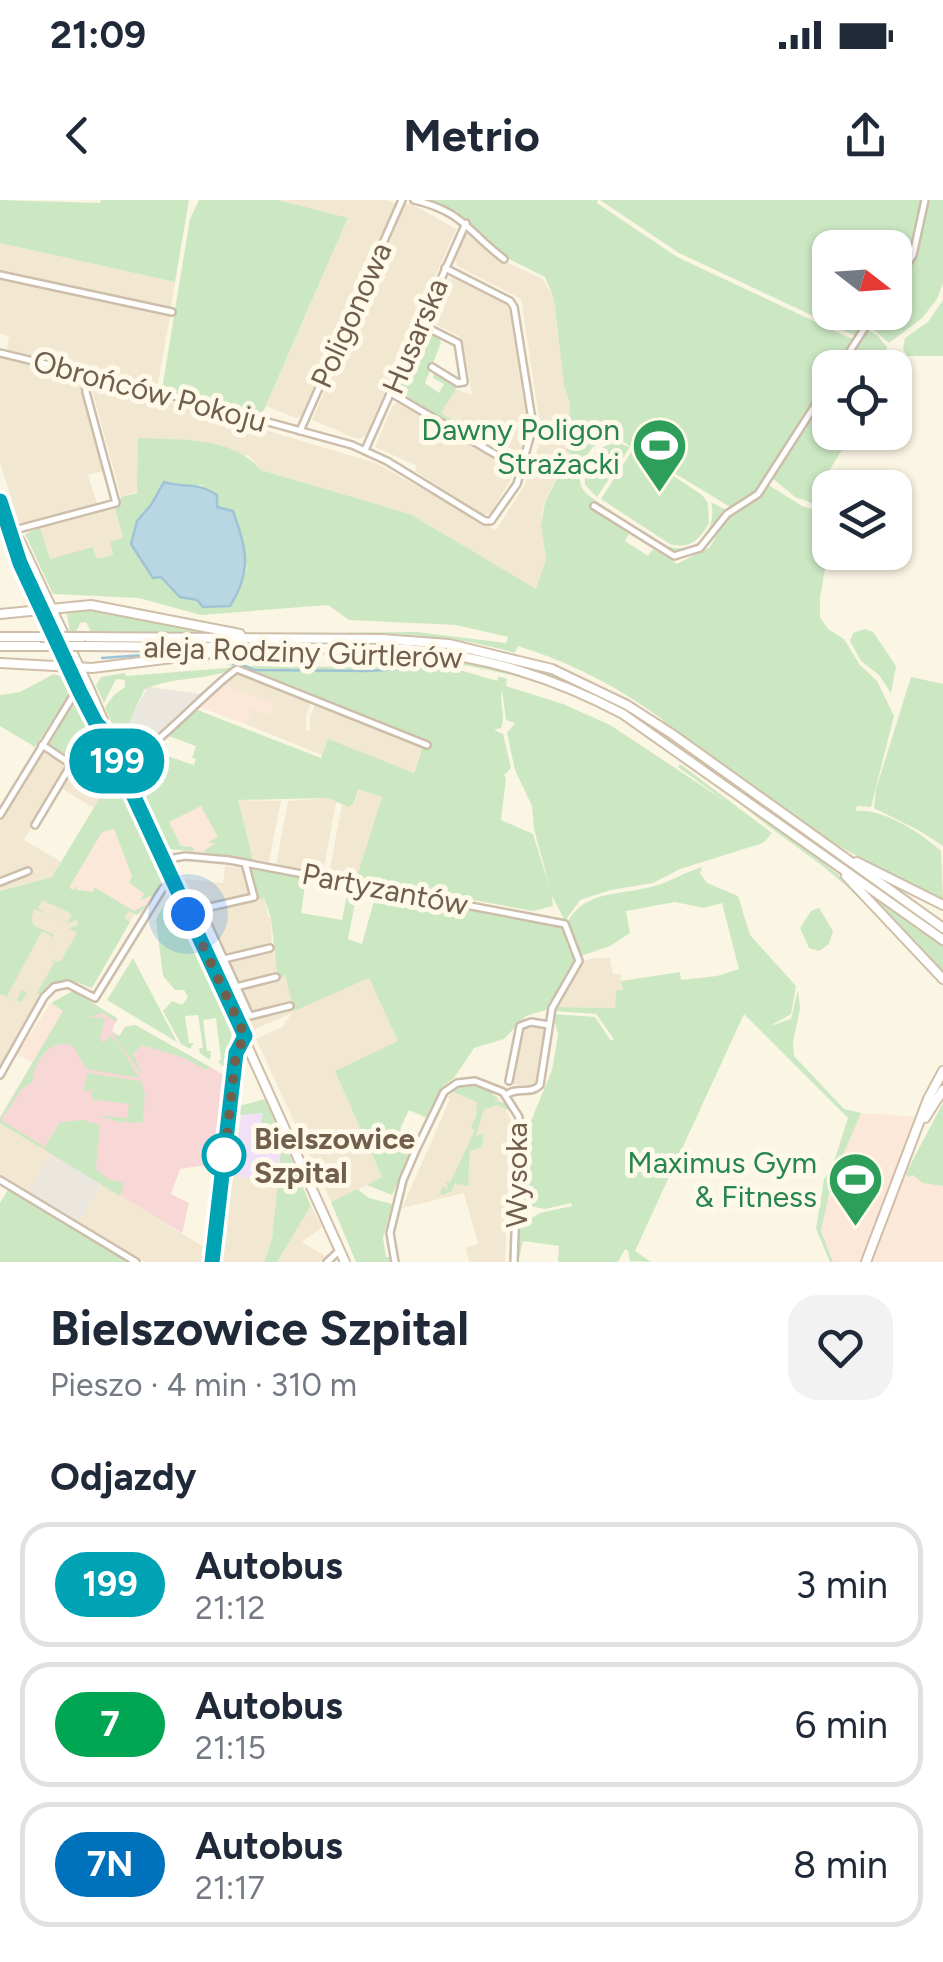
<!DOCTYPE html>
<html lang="pl">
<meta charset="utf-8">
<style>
body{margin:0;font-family:Figtree,sans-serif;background:#f2f2f3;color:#1f2937;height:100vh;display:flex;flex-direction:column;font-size:38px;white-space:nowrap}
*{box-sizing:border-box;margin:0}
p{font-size:32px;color:#747a83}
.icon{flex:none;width:55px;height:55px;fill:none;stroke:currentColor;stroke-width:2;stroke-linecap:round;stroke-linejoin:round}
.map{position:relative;height:1062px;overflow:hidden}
.details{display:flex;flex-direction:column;background:#fff;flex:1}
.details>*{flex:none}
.badge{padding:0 20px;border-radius:32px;font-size:35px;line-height:65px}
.needle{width:65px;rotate:107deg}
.buttons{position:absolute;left:812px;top:30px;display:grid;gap:20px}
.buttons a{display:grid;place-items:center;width:100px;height:100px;border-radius:20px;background:#fff;box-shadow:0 2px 8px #0004;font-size:50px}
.you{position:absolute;width:50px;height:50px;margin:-25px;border:8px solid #fff;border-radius:50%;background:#1a73e8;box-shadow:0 0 0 15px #1a73e833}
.map>.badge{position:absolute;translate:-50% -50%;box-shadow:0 0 0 5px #fff}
h2{padding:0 50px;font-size:38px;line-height:90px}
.round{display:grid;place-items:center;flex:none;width:105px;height:105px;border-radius:30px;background:#f2f2f3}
.head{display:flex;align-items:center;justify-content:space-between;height:170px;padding:0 50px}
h1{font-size:48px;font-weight:700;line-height:75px}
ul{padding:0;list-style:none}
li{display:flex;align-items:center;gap:30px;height:125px;margin:0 20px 15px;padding:0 30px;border:5px solid #e0e1e3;border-radius:30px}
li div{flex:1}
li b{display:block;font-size:38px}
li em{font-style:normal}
li .badge{min-width:110px;font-weight:700;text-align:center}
.status{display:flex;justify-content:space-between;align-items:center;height:70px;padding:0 50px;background:#fff;direction:ltr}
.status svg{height:28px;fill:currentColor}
header{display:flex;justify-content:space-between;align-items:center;height:130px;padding:0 50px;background:#fff;font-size:45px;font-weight:700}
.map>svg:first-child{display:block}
.residential{fill:#f2e8d2}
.commercial{fill:#fbe8d8}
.industrial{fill:#ebe6de}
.education{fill:#f2e0f7}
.medical{fill:#f8d8d7}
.green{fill:#cce8c3;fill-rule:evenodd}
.water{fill:#b9d7e3;stroke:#a0c4d5;stroke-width:2.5}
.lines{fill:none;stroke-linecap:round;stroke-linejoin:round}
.stream{stroke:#a0c4d5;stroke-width:2.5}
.street-casing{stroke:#ccbeab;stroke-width:10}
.secondary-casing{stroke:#cfbfa9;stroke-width:12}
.street{stroke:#fff;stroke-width:5}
.secondary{stroke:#fff;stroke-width:8}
.secondary-bridge-casing{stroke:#cfbfa9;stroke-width:12;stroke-linecap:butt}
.secondary-bridge{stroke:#fff;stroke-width:8}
.line-casing{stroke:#fff;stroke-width:22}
.line{stroke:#00a3b4;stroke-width:15}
.walk{stroke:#725f4b;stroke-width:10;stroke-dasharray:0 18}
.stop-dot{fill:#fff;stroke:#00a3b4;stroke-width:5}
.labels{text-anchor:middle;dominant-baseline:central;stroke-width:10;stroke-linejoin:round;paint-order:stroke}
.street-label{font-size:30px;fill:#725f4b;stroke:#fef9e9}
.leisure-label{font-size:30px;fill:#27864d;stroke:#fef9e9;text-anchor:end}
.stop-label{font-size:30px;font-weight:bold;fill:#725f4b;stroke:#fef9e9;text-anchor:start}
</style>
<div class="status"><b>21:09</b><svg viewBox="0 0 49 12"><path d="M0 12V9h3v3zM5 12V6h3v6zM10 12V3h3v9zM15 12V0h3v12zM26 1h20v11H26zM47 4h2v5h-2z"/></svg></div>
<header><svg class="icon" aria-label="back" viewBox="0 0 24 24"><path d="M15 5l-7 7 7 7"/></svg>Metrio<svg class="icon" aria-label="share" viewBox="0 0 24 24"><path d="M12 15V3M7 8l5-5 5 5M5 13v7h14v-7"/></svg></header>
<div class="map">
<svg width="943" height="1062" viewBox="0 0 943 1062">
<rect width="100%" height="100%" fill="#fbf5e4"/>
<g class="residential">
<polygon points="278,0 387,0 395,4 301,216 296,218 266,206 348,19"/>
<polygon points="410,3 456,29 365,237 357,239 312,220 405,5"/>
<polygon points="467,33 497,58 543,79 554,99 564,186 570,203 570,252 544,303 541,327 546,359 536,390 410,314 261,270 248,255 121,297 89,178 376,263 496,330 524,286 539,245 540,224 521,99 457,66 455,59"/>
<polygon points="0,43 175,82 171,108 0,71"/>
<polygon points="0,78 170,116 158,183 152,186 7,150 9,136 0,134"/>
<polygon points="453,78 504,103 509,109 527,222 519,257 515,258 441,213 455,189 472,195 463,142 459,136 432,123 430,117 447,79"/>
<polygon points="0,159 79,176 104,271 88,275 97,304 19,324 0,262"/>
<polygon points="398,203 515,272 491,313 484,315 415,271 417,266 375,247 392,206"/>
<polygon points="115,309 123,339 110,343 113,355 97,359 94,348 49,359 40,328"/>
<polygon points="236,473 311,502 306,516 306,530 310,531 310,517 315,504 423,546 413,573 328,540 322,555 245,524 252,509 229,486 229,478"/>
<polygon points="44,550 94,580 101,595 94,608 56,585 24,640 61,662 52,677 0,691 0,622"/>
<polygon points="358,589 382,597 356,679 332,675 330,668 342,605 349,607 355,603"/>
<polygon points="327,598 336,602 323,673 276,665 288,601"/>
<polygon points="237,600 281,601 269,662 253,660"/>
<polygon points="225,666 249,669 257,698 264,697 268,717 271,717 272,749 283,775 369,777 399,842 363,933 382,978 331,1002 256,839 282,827 292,813 253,830 182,679 223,683"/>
<polygon points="45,682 94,687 134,715 92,788 69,780 53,784 44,792 0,869 0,758"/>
<polygon points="593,758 610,758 613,774 621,774 623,790 615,808 555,807 584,761"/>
<polygon points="529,824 547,829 537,886 511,884 520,831"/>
<polygon points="459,887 493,893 503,903 511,920 505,1062 469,1062 466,1047 478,1044 464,993 402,1008 450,899 447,897"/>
<polygon points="0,923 51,954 29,992 0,974"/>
<polygon points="233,976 278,981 272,1039 264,1062 222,1062"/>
<polygon points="101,984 204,1047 202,1062 145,1062 79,1022"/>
<polygon points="311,1006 322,1027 302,1042 325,1056 321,1062 277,1062"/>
</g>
<g class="commercial">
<polygon points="229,478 230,487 274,504 268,515 252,509 245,524 197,506"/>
<polygon points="202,598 230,656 174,649 159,618"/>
<polygon points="110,618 133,678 156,694 144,713 134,715 95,688 93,692 69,688"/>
<polygon points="51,803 64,810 33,863 17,854"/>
<polygon points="861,913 919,917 863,1062 833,1062 821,1031 832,980"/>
<polygon points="906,973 943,986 943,1062 871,1062"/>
</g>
<g class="industrial">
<polygon points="148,487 202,494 150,542 126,527"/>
<polygon points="51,954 101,984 79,1022 29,992"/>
</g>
<polygon class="education" points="242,909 272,914 303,984 233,976"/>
<polygon class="medical" points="73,794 117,818 112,831 119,836 125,827 137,826 224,875 213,964 180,969 171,994 189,1003 182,1033 0,923 0,918"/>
<g class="green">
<polygon points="0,0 100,3 101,0 189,0 175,82 0,43"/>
<polygon points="199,0 278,0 348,18 264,210 257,215 162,189 190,19"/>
<path d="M 426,0 L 598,0 L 597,3 L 677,57 L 854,140 L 836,167 L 830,168 L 830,177 L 762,283 L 752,294 L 730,307 L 617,238 C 603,239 592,244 586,258 C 582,266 577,279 582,288 C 587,299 653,337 667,346 C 696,356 718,331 711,302 L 726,310 C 710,329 703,352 673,352 L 593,301 L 592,308 L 629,334 L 625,341 L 648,356 L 653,349 L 677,364 L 710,347 L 725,320 L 759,296 L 767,284 L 802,306 L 824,313 L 828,351 L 820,398 L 820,417 L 828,429 L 844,439 L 860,465 L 877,481 L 894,516 L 871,607 L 857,606 L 856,611 C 883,608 921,633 941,651 L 943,701 L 840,647 L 662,523 L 663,520 C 617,486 572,463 518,446 L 515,453 C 434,429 351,433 268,433 L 417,432 L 506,443 L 508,437 L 456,425 L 349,420 L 328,405 L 201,415 L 139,398 L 53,394 L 25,334 L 40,328 L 50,359 L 93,347 L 97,359 L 113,355 L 110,342 L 123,338 L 115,309 L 121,297 L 137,293 L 138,238 C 179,240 232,236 261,270 L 410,314 L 536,389 L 546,359 L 541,327 L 545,302 L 570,253 L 567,251 L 570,203 L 564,186 L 554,99 L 545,77 L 503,56 L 456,11 ZM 176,285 L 202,285 L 247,368 L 240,388 L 167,384 L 160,377 L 137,321 Z"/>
<polygon points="600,0 922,0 908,58 895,77 895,48 830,48 830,112 871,113 856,136 679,53"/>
<polygon points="927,0 943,0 943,83 937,99 922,118 889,143 869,126 878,113 895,112 895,87 916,55"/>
<polygon points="943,100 943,156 907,156 903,149 905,138 928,122"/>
<polygon points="426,130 437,135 441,143 425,183 439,193 444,184 433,178 434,174 457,187 441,213 451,219 449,223 396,191 420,132"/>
<polygon points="867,130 877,135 887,147 880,167 843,167"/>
<polygon points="830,187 830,232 852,233 829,271 823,307 795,297 772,278"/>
<path d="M 616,242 L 630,247 L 597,297 L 585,285 C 583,263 595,247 616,242 Z"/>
<path d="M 633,249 L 702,295 L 708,303 L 709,323 C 700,339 689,350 670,344 L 601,299 Z"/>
<polygon points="66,409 95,409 227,434 92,434 86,422 80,423 76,432 70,432"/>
<polygon points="865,429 873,432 896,466 891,493 879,475 861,461 850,441 853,433"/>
<path d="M 89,440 L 417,444 C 502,452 580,479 652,525 L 943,732 L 943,736 L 650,527 L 594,494 L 541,472 L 477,455 L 417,447 L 89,443 Z"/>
<path d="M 228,454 C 336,451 457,446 560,487 C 630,515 691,563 751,610 C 783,635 818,656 848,683 C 881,714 912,750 943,783 L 943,786 C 908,753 879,715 843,683 C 815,658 782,638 753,614 C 694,568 633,517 563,491 C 424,439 242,453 98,473 L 95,471 Z"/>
<path d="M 252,466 L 453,468 L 497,481 L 499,476 L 507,479 L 506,486 L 563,504 L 610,525 L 728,603 L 678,567 L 680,564 L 772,633 L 763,643 L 680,669 L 653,683 L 611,690 L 580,700 L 565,721 L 552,696 L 553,706 L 533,711 L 385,684 L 383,679 L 378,677 L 372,682 L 356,679 L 382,597 L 358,589 L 354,603 L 349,607 L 327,598 L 238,600 L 253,660 L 203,652 L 215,643 L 207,643 L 218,637 L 201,606 L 169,622 L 181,646 L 193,647 L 194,651 L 168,649 L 130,568 L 134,561 L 150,550 L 194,565 L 196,559 L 192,558 L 196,546 L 166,535 L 195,509 L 321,558 L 328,539 L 414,573 L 425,540 L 236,467 C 209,482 174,475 144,490 L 127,527 L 150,542 L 131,558 L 126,557 L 113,527 L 117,523 L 112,524 L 105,507 L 114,495 L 125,487 L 125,480 L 116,479 L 104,503 L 96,486 L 101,477 L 125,473 L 126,476 ZM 502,490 L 506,520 L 515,523 L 507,533 L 515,570 L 532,606 L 534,629 L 551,692 L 533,634 L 501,620 L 506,578 L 504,575 L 511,568 L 503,534 L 494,530 L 501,528 C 506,518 499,502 502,490 Z"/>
<polygon points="54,474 63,477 71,491 35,547 0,526 0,495 20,492"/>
<polygon points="911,477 943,484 943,646 920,631 874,608 876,589"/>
<polygon points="74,500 108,562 109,570 89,569 49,545"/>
<path d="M 113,578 L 164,680 L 156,694 L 140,700 L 144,694 L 129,682 L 132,676 L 114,629 L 102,632 L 69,688 L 74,690 L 77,686 L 77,690 L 93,692 L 94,687 L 134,711 L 148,704 L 137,715 L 128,711 L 124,718 L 130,722 L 92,788 C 72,780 57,775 41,795 L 37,793 L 54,763 L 50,760 L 60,762 L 77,733 L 69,728 L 78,725 L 77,720 L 68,723 L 48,715 L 68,722 L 72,714 L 42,700 L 38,708 L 46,714 L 34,709 L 31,720 L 35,726 L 54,735 L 48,746 L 52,736 L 42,731 L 7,796 L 16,801 L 22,790 L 27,793 L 21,802 L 0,794 L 0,691 L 52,677 L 101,596 L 94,580 Z"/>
<path d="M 702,667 L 700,673 L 707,683 L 738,696 L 750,735 L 796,786 L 791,814 L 770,826 L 791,819 L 798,790 L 800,808 L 793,843 L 794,856 L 844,909 L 861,913 L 832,981 L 821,1031 L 833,1062 L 830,1062 L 816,1029 L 824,979 L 831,971 L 848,918 L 744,814 L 635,1051 L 651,1062 L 630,1061 L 628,1051 L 625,1049 L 618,1062 L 558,1062 L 559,1046 L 523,1041 L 518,1062 L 520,1025 L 540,1013 L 572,1006 L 571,1003 L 545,1009 L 520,1004 L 518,982 L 525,926 L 531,921 L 552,870 L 558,835 L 553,814 L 595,817 L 611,841 L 614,839 L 596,814 L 554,811 L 555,807 L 615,808 L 616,791 L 623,790 L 621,781 L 680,772 L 681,780 L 717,776 L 739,769 L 722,703 L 704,708 L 675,702 L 626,711 L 630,733 L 610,746 L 581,756 L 567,723 C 585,688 625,696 658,685 C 673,680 686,672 702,667 Z"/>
<polygon points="249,669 306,677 301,713 342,720 349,685 358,687 348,739 362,744 377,690 565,724 579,758 552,808 526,816 504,839 474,848 454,878 442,887 427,918 409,910 400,929 417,938 392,995 367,985 382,977 335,871 398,841 369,778 294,811 285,775 278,780 271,718 264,698 257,699"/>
<polygon points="852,679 943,744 943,774"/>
<polygon points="170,695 232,829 228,870 218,862 221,859 216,818 203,820 207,851 211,851 210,860 200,853 199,849 203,847 198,815 185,816 189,843 194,843 190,849 181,844 163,811 172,801 182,805 188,797 184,790 175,790 163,776 156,719"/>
<polygon points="819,708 833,731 829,744 819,751 809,748 800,728 811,711"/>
<polygon points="133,758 177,842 107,800"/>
<path d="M 73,791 L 117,818 L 117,822 L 102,813 L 89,817 L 105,818 L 100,838 L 103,843 L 110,836 L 120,845 L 139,878 L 86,869 L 73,846 C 49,838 35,861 32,882 L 22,889 L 1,920 L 42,945 L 41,948 L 0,923 L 0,918 L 63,811 L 51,803 Z"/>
<polygon points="135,825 137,826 210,867 206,870 184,858 142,845 133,854 143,876 112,833 120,836 125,827"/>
<polygon points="88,873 141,881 145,894 143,922 127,923 126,920 123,923 97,915 127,918 129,904 99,900 94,902 90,892 95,889 83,891"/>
<polygon points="467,883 480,884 503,895 493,892 492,895 499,899 493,900 504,903 506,898 515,911 511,913 508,907 508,910 498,905 484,909 476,936 484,933 482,947 470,951 468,983 472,984 464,986 459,983 459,986 455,983 451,992 442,995 440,992 443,986 448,990 446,982 450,983 475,930 471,927 476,917 477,902 449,890"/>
<polygon points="265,899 311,1006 277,1062 264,1062 272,1039 278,981 256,978 257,974 278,976 281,951 278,950 275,935 258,933 263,913 238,915 239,906"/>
<polygon points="943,903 943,986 923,983 913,975 908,977 906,973"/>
<polygon points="84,920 100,925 96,969 108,979 124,983 120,996 43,949 60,922"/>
<polygon points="357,989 369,998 392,1004 383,1038 386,1057 391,1057 394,1062 356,1062 331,1002"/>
<polygon points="8,990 128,1062 0,1062 0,1003"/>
</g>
<path class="water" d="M 164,282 C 186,289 197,281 217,295 L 217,307 L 233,311 C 246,349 253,369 230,406 L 203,407 L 197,400 L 180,397 L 161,377 L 153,378 L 131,344 L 137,321 L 151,305 Z"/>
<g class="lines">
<g class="stream">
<polyline points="102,458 158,454"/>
<polyline points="228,464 240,464 254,470 369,471 427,467"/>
</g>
<defs>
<g id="street">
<path d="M 414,0 C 464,12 467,31 504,59"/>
<polyline points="0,75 172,112"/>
<polyline points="895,83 913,55 925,0"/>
<polyline points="420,124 458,143 464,182 458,183 432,167"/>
<polyline points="0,153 137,186 352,245 387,261 485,321 491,321 517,284 533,226 514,107 510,101 445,68"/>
<polyline points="839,168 875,112"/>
<polyline points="391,193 522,270"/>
<polyline points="300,231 402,0"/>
<polyline points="365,250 466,23"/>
<polyline points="594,306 674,356 700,348 727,314 758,294 830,182"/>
<polyline points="11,331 116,303 86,192 85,173"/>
<path d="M 42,545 C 59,555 78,572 97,575 C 129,580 207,488 237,469 L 427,545"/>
<polyline points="0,615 73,496"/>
<polyline points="35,625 72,563"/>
<path d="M 164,660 L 185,656 L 229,660 L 565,724 L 579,761 L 552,808 L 540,885 C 531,895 517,886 506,895"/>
<polyline points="245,663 254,697 201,709 250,816 290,806"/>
<polyline points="0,682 28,671"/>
<polyline points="224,759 270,748"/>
<polyline points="236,787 276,777"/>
<polyline points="0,875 44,797 54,787 68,784 95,798 163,688 173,680"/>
<polyline points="509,881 520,826 531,822 549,825"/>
<polyline points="0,980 136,1062"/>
<polyline points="327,1062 340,1050"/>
<polyline points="395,1062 390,1033 403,980 415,952 444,892 457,883 475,881 503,892 519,917 514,1062"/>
</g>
<g id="secondary">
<polyline points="0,300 20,363 80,492 96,523 103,530 138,604 345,1062"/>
<polyline points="11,331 20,341 89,488 103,520 103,530"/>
<polyline points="0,414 91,405 240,434"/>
<polyline points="0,437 40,437"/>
<polyline points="83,437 382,439 449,444 552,469 627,505 672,534 943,728"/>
<polyline points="0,446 47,446"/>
<path d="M 86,446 L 406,449 C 485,456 553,477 623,514 L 943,740"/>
<polyline points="0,463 92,468 229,451"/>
<polyline points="857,662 943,705"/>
<polyline points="846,676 943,779"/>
<polyline points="925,918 943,890"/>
<polyline points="212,1062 236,853 239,843 245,836"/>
<polyline points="866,1062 928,899 943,871"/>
</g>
</defs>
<use href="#street" class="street-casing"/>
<use href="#secondary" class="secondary-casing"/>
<use href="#street" class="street"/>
<use href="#secondary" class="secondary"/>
<defs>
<g id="secondary-bridge">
<polyline points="40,437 83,437"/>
<polyline points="47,446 86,446"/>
</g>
</defs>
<use href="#secondary-bridge" class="secondary-bridge-casing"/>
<use href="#secondary-bridge" class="secondary-bridge"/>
</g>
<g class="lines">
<defs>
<polyline id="line" points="0,301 20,363 80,492 96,523 103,530 245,836 236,853 212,1062"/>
</defs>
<use href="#line" class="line-casing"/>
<use href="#line" class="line"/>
<polyline class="walk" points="188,714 245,836 236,853 224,962 224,955"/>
</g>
<defs>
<symbol id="stadium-pin" viewBox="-11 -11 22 30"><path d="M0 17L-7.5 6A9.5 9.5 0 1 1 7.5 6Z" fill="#2e9e5b" stroke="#fef9e9"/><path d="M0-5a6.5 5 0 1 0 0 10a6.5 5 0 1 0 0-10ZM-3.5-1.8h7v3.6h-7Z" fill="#fff"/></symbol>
</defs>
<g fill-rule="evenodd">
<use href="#stadium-pin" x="628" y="214" width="63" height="86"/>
<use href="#stadium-pin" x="824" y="948" width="63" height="86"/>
</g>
<circle class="stop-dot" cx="224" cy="955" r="20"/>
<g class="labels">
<g class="street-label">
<text transform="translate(351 115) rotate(-66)">Poligonowa</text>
<text transform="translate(415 136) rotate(-67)">Husarska</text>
<text transform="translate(150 191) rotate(15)">Obrońców Pokoju</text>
<text transform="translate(303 452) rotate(2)">aleja Rodziny Gürtlerów</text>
<text transform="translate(385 689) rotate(11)">Partyzantów</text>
<text transform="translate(516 975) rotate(-90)">Wysoka</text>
</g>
<g class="leisure-label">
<text x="620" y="229">Dawny Poligon<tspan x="620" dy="34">Strażacki</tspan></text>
<text x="817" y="962">Maximus Gym<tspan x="817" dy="34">&amp; Fitness</tspan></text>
</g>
<g class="stop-label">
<text x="254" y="938">Bielszowice<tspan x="254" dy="34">Szpital</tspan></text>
</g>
</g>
</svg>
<div class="buttons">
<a><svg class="needle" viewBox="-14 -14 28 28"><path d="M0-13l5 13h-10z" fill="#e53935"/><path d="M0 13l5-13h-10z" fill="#747a83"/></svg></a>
<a><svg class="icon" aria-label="locate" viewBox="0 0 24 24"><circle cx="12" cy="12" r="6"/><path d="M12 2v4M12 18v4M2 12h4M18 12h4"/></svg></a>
<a><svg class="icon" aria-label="layers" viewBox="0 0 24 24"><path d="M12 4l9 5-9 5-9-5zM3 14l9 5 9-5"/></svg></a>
</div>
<div class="you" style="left:188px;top:714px"></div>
<b class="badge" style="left:117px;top:561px;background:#00a3b4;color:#fff">199</b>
</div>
<section class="details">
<div class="head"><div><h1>Bielszowice Szpital</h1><p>Pieszo · 4 min · 310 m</p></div><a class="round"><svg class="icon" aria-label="heart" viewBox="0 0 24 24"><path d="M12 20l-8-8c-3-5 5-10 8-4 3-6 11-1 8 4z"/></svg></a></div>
<h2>Odjazdy</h2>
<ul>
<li><span class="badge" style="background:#00a3b4;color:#fff">199</span><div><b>Autobus</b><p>21:12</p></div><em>3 min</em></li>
<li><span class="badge" style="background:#00a651;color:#fff">7</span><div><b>Autobus</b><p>21:15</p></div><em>6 min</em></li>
<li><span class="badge" style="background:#0072bc;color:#fff">7N</span><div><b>Autobus</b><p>21:17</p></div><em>8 min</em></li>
</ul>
</section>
